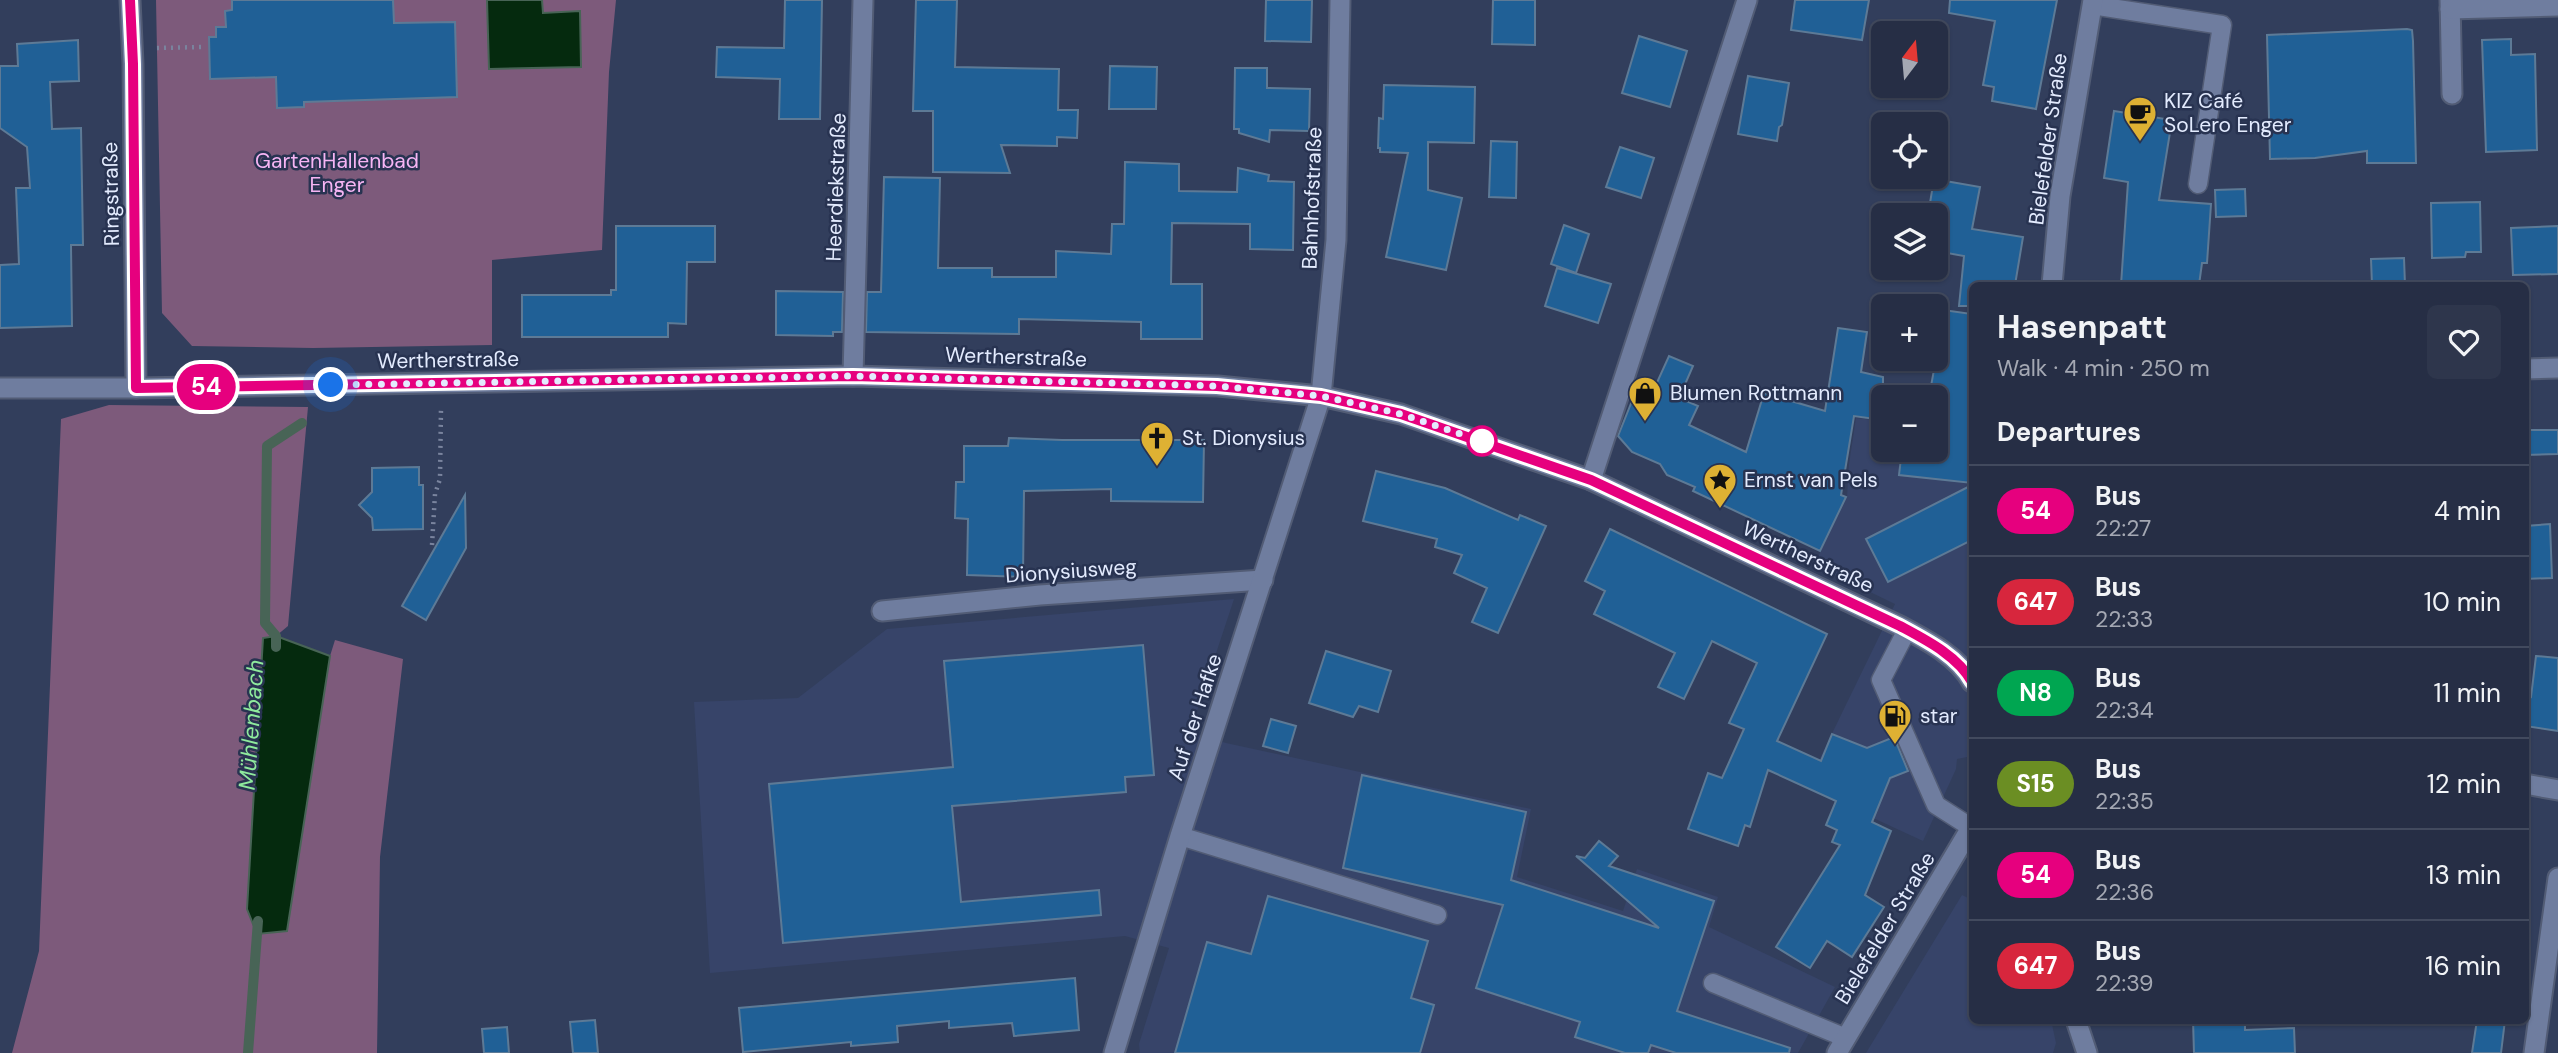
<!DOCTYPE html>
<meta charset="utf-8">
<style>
body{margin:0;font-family:"DM Sans",sans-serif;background:#2e364c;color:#f1f3f6;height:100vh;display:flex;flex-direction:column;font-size:26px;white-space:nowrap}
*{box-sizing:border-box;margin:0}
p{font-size:23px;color:#a4a8b3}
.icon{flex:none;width:38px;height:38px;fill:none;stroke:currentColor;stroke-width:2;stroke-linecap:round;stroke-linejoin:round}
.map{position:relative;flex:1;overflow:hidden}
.details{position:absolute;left:1969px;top:282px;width:560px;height:742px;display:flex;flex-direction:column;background:#262e45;border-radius:10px;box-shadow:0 2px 5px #0004,0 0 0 2px #424a5e}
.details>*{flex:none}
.badge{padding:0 14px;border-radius:23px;font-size:24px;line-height:46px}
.needle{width:46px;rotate:16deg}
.controls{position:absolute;left:1871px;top:21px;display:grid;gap:14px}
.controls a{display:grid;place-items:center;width:77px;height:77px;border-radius:10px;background:#262e45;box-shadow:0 2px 5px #0004,0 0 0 2px #424a5e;font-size:35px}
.you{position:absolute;width:35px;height:35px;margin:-18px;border:5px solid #fff;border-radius:50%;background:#1a73e8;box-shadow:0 0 0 10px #1a73e833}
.map>.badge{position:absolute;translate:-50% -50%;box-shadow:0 0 0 4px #fff}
h2{padding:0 28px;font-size:26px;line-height:63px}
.round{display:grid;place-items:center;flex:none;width:74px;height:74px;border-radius:10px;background:#2e364c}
.headline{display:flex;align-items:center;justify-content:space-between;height:119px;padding:0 28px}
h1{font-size:33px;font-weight:700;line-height:52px}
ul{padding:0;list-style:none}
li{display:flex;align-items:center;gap:21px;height:91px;padding:0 28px;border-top:2px solid #424a5e}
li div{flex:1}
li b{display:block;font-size:26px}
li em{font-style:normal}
li .badge{min-width:77px;font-weight:700;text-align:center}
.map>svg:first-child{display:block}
.built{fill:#374469}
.green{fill:#7d5a7b}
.water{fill:#052a0e;stroke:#486456;stroke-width:2}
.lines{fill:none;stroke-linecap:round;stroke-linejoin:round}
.stream{stroke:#486456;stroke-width:10}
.building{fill:#206096;stroke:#5d7a96;stroke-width:2}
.service-casing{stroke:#525c75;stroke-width:21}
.minor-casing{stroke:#525c75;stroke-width:23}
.tertiary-casing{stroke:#525c75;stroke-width:23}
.secondary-casing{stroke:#525c75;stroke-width:23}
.path{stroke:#7a849e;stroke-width:4.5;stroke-dasharray:2 5;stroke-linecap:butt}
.service{stroke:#6f7d9f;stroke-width:18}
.minor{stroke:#6f7d9f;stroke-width:19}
.tertiary{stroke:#6f7d9f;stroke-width:19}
.secondary{stroke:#6f7d9f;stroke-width:19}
.line-casing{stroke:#fff;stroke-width:16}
.line{stroke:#e6007e;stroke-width:10}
.walk{stroke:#e3ebfe;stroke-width:7;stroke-dasharray:0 12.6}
.stop-dot{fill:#fff;stroke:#e6007e;stroke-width:3.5}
.labels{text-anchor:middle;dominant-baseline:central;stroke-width:5;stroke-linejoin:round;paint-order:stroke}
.poi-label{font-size:21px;fill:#e3ebfe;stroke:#283351;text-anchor:start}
.street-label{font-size:21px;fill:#e3ebfe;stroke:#283351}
.park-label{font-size:21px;fill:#f6b5f4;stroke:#283351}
.water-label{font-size:23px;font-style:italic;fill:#8fea9d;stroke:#283351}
</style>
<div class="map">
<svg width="2558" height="1053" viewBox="0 0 2558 1053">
<rect width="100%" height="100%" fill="#323e5c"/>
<g class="built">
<polygon points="1856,418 1883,421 1883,450 1936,450 1936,429 1972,434 1972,756 1957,759 1956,769 1923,841 1806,787 1895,604 1814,565 1847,497 1849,464"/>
<polygon points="1234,599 1190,732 1226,743 1531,809 1517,877 1623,911 1637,869 1718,897 1709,927 1835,987 1798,1053 1140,1053 1139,1044 1169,948 1125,936 710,973 694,702 798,698 887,629"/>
<polygon points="1962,895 1972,900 1972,1020 2051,1020 2056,1043 2053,1053 1866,1053"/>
</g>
<g class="green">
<polygon points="156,0 616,0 609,72 602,250 492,260 492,345 313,348 192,346 162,313"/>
<polygon points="109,405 308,407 288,626 276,636 264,638 330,656 335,640 403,659 380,857 377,1053 12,1053 39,951 61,419"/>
</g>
<g class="water">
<polygon points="487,0 542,0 543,13 580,11 581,67 489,69"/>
<polygon points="276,636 330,656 287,931 257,934 247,909 263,638"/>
</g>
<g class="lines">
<g class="stream">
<polyline points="276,647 276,636 265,623 267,446 302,423"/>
<polyline points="248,1053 258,921"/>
</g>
</g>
<g class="building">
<polygon points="232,0 393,0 394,23 455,22 457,97 304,102 304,107 277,108 276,77 210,79 209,37 216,37 216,27 226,27 225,11 232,10"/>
<polygon points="785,0 822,0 820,119 779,119 780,79 716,77 717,47 784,48"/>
<polygon points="916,0 957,0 955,67 1059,69 1058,110 1078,110 1077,138 1057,137 1057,146 1001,145 1010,173 933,172 933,111 913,111"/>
<polygon points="1266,0 1312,0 1311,42 1265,41"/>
<polygon points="1493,0 1535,0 1535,45 1492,44"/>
<polygon points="1795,0 1869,0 1862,40 1791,30"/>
<polygon points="1950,0 2057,0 2036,109 1992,101 1994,87 1983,85 1995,21 1949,13"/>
<polygon points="2407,29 2412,30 2413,41 2416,163 2367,163 2367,151 2315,158 2270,159 2267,35"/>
<polygon points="1639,36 1687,51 1670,107 1622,93"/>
<polygon points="2511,39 2511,55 2535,54 2537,150 2486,152 2482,40"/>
<polygon points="78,40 79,81 50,82 52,129 81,128 83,245 71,245 72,326 0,328 0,265 19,264 16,188 30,188 27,147 0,128 0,66 18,66 17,44"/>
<polygon points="1110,66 1157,67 1156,109 1109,109"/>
<polygon points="1235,68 1267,68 1267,88 1310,89 1309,131 1270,130 1269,142 1239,133 1239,129 1234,129"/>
<polygon points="1748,76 1789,83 1782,125 1779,127 1777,141 1738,134"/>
<polygon points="1384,85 1475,87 1474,143 1428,142 1428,190 1462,198 1446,270 1386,257 1408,153 1380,152 1380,148 1378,148 1379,118 1383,119"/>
<polygon points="2114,111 2172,120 2159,200 2211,204 2207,263 2202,263 2199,285 2121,285 2128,182 2104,178"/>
<polygon points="1491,141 1517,142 1516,198 1489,197"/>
<polygon points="1620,147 1654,158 1641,198 1606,187"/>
<polygon points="1125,162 1179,164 1179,191 1237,192 1238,168 1269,175 1268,181 1294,182 1293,250 1250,249 1250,224 1172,223 1171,284 1202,284 1202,339 1141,339 1141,322 1019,319 1019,334 866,332 867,292 881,292 884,177 940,178 938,268 992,268 992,277 1056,277 1056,251 1111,254 1112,224 1124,224"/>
<polygon points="1934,179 1980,187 1972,229 2023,237 2015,285 1972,285 1972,306 1959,306 1964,256 1936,251 1936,215 1928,215"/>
<polygon points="2245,189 2246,216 2216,217 2215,190"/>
<polygon points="2480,202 2481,252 2466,252 2465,257 2432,258 2431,203"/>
<polygon points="1564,225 1589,234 1576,273 1551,264"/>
<polygon points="616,226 715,226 715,262 687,262 686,324 668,323 668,337 522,337 522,295 611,295 611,290 616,290"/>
<polygon points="2558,226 2558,274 2513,275 2511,228"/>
<polygon points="2404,258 2405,285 2372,285 2371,259"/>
<polygon points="1557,268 1611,284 1598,323 1545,306"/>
<polygon points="776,291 843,292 842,332 833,332 833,336 776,335"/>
<polygon points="1936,309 1972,314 1972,483 1899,475 1902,450 1936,450 1936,397 1929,397 1936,359"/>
<polygon points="1838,328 1867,332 1861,372 1883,377 1883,420 1854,416 1841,495 1846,497 1820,551 1693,491 1695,487 1667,475 1660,464 1632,452 1618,436 1640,381 1655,387 1669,356 1693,366 1679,398 1698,406 1689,425 1746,452 1764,393 1825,411"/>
<polygon points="2525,430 2558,430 2558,454 2525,455"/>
<polygon points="1009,438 1062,440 1204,440 1203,502 1111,501 1111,489 1024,491 1023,577 967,575 968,519 955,518 956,482 964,482 964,446 1008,446"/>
<polygon points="419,467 419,485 423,485 423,529 373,530 372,518 359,505 372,492 372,468"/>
<polygon points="1376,471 1445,488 1518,520 1520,515 1546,526 1498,633 1472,622 1487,588 1454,573 1462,555 1435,547 1437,539 1363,521"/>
<polygon points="1972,485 1972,540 1888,582 1866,539"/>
<polygon points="465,495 466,548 426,620 402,606"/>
<polygon points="2550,524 2552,578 2525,579 2525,526"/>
<polygon points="1610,529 1827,634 1777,741 1821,761 1832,734 1867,748 1894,737 1908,771 1890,778 1872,822 1891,831 1865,895 1884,907 1852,957 1827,941 1810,968 1776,947 1840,845 1832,842 1837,830 1826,825 1836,801 1768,770 1750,827 1745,825 1738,846 1688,829 1708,773 1722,778 1744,729 1729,723 1757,663 1712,641 1684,699 1658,687 1675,653 1594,614 1605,591 1585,581"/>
<polygon points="1143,645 1154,775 1125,777 1126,792 952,806 961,902 1099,890 1101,915 783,943 769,784 953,767 944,661"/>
<polygon points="1326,651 1391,671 1378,712 1359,706 1353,717 1309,703"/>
<polygon points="2536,656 2558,658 2558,731 2525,726 2525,696 2531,697"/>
<polygon points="1271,719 1296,726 1288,753 1263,746"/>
<polygon points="1362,775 1526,812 1511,880 1659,928 1576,856 1585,858 1599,841 1618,856 1609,866 1714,901 1677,1011 1790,1048 1789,1053 1676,1053 1651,1045 1648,1053 1625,1053 1575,1037 1580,1022 1476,988 1503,905 1343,868"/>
<polygon points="1268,896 1428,941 1411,998 1434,1005 1420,1053 1175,1053 1207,942 1251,954"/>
<polygon points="1075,978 1079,1030 1014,1036 1012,1023 949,1028 949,1021 897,1026 898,1042 851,1046 851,1042 743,1052 739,1008"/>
<polygon points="595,1020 598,1053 573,1053 570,1022"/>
<polygon points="2193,1020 2245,1020 2245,1030 2294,1028 2295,1053 2194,1053"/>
<polygon points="2477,1020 2505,1020 2501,1053 2472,1053"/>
<polygon points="507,1027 509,1053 484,1053 482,1029"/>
</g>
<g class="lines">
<defs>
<g id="service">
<polyline points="2092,5 2222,25 2198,184"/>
<polyline points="1907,630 1881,680 1936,805 1972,828"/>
<polyline points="1180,836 1437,915"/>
<polyline points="1713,983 1846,1038"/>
</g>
<g id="minor">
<polyline points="130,0 133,64 136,388"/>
<polyline points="2450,0 2452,94"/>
<polyline points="2450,9 2558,6"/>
<polyline points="2052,285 2060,196 2093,0"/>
<polyline points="2525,369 2558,368"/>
<polyline points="853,376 863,0"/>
<polyline points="1591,480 1747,0"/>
<polyline points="882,611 1040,595 1263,580"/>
<polyline points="2525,784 2558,790"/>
<polyline points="2076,1020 2087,1053"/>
<polyline points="1114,1053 1180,836 1321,396"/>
<polyline points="2534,1053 2558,878"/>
</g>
<polyline id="tertiary" points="1321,396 1336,240 1340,0"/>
<g id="secondary">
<path d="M 0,388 L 136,388 L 853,376 L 1218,386 L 1321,396 L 1401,414 L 1591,480 L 1900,626 C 1926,640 1958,656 1972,682"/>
<polyline points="1837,1053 1972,826"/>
</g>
</defs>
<use href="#service" class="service-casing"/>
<use href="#minor" class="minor-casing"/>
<use href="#tertiary" class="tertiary-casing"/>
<use href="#secondary" class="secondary-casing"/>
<g class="path">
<polyline points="157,48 204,47"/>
<polyline points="432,545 435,494 440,479 441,407"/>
</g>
<use href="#service" class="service"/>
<use href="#minor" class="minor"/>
<use href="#tertiary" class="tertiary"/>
<use href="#secondary" class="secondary"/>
</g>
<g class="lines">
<defs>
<path id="line" d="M 130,0 L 133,64 L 136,388 L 853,376 L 1217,386 L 1321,396 L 1401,414 L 1591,480 L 1900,626 C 1926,640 1958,656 1972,682"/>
</defs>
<use href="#line" class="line-casing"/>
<use href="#line" class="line"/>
<polyline class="walk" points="331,385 853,376 1217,386 1321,396 1401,414 1482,441"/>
</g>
<defs>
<symbol id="cafe-pin" viewBox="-11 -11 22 30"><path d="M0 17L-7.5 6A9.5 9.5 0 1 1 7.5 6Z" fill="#deb133" stroke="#283351"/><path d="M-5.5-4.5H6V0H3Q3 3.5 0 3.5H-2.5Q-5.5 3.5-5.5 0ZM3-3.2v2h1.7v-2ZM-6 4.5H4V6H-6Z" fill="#111"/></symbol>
<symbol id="shop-pin" viewBox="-11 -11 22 30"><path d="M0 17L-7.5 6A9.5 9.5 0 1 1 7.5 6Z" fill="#deb133" stroke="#283351"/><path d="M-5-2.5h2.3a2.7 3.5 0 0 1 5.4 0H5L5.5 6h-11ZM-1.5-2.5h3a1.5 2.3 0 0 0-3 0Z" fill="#111"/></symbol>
<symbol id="church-pin" viewBox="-11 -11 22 30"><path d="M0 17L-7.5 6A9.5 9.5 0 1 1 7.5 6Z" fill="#deb133" stroke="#283351"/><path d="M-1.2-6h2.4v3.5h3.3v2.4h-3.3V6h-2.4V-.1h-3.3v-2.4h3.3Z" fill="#111"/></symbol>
<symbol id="sight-pin" viewBox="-11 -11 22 30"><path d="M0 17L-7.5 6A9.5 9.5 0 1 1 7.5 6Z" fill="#deb133" stroke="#283351"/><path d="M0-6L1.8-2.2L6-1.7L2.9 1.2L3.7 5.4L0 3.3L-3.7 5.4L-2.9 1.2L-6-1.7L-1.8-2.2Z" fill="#111"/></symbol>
<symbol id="fuel-pin" viewBox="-11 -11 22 30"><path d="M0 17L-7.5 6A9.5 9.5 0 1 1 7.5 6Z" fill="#deb133" stroke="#283351"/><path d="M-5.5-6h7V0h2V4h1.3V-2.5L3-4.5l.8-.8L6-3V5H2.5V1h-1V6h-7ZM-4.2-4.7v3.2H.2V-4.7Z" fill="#111"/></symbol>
</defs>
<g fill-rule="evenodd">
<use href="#cafe-pin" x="2121" y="94" width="38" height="52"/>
<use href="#shop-pin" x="1626" y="374" width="38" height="52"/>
<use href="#church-pin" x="1138" y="419" width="38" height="52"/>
<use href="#sight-pin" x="1701" y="461" width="38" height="52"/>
<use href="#fuel-pin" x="1876" y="697" width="38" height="52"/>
</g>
<circle class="stop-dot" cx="1482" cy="441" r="14"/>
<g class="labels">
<g class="poi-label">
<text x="2164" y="101">KIZ Café<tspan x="2164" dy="24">SoLero Enger</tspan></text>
<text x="1670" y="393">Blumen Rottmann</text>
<text x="1182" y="438">St. Dionysius</text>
<text x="1744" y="480">Ernst van Pels</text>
<text x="1920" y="716">star</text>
</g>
<g class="street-label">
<text transform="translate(2048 139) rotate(-82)">Bielefelder Straße</text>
<text transform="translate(836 187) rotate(-88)">Heerdiekstraße</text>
<text transform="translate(111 194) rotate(-91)">Ringstraße</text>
<text transform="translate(1312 198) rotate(-88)">Bahnhofstraße</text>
<text transform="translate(1016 357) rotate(2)">Wertherstraße</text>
<text transform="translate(448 360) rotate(-1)">Wertherstraße</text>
<text transform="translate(1808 557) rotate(25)">Wertherstraße</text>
<text transform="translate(1071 571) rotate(-4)">Dionysiusweg</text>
<text transform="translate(1195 717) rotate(-72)">Auf der Hafke</text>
<text transform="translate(1885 928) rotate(-59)">Bielefelder Straße</text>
</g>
<g class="park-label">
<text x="337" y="161">GartenHallenbad<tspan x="337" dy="24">Enger</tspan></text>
</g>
<g class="water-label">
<text transform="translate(251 725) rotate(-86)">Mühlenbach</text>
</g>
</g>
</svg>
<div class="controls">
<a><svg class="needle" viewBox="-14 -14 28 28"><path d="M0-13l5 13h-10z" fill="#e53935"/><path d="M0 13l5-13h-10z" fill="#a4a8b3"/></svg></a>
<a><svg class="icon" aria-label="locate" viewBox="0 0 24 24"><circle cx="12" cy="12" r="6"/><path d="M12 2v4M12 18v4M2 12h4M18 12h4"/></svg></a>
<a><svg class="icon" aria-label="layers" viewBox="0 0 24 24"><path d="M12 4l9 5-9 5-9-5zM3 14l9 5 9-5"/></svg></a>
<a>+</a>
<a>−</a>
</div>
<div class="you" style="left:331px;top:385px"></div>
<b class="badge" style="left:206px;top:387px;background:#e6007e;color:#fff">54</b>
<section class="details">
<div class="headline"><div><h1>Hasenpatt</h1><p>Walk · 4 min · 250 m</p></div><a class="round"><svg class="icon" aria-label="heart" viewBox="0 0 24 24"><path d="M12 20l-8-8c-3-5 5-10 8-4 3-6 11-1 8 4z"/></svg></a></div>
<h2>Departures</h2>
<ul>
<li><span class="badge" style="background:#e6007e;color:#fff">54</span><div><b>Bus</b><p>22:27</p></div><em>4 min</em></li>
<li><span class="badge" style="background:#d7263d;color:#fff">647</span><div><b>Bus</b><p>22:33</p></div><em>10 min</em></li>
<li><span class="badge" style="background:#00a651;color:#fff">N8</span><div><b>Bus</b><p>22:34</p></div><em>11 min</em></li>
<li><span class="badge" style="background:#6b8e23;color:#fff">S15</span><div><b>Bus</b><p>22:35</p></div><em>12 min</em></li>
<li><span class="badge" style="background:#e6007e;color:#fff">54</span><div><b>Bus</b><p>22:36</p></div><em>13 min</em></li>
<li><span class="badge" style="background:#d7263d;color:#fff">647</span><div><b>Bus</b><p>22:39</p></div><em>16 min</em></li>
</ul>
</section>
</div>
